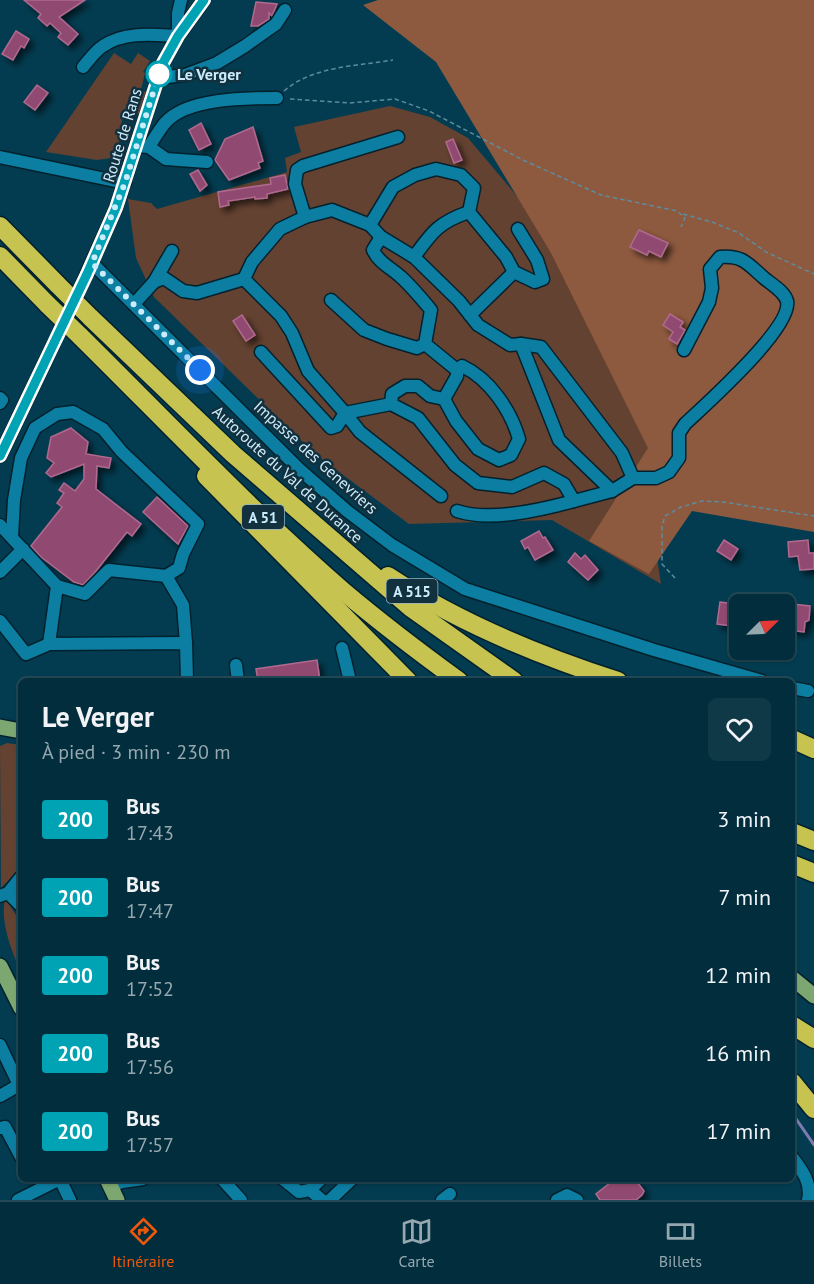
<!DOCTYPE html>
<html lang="fr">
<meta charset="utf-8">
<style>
body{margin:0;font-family:"PT Sans",sans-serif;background:#103947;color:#f1f3f6;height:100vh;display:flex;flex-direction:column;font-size:22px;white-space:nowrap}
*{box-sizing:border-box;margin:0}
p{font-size:20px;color:#96a8af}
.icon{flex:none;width:33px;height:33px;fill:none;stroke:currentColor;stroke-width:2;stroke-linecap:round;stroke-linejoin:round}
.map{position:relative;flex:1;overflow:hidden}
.details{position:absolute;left:18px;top:678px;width:777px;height:504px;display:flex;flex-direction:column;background:#022d3c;border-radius:9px;box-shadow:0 2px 4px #0004,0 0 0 2px #234956}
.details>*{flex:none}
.badge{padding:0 12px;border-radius:4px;font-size:21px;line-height:39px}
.needle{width:39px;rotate:66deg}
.tools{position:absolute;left:729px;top:594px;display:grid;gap:12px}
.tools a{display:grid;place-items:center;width:66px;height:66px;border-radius:9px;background:#022d3c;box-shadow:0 2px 4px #0004,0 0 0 2px #234956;font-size:30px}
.you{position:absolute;width:30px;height:30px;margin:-15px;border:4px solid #fff;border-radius:50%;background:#1a73e8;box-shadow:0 0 0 9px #1a73e833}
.map>.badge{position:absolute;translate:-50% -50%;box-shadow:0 0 0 3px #fff}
.round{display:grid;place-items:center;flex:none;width:63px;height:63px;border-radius:9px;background:#103947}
.head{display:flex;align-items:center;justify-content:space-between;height:102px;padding:0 24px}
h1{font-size:28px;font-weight:700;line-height:45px}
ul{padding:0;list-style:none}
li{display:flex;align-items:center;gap:18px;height:78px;padding:0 24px}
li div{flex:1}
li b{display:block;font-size:22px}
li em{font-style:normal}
li .badge{min-width:66px;font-weight:700;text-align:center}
.dock{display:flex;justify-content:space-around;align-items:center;height:84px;border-top:2px solid #234956;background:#022d3c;font-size:16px;color:#96a8af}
.dock a{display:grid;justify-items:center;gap:3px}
.dock .on{color:#ea580c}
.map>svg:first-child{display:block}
.green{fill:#644231}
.forest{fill:#8e5a3f}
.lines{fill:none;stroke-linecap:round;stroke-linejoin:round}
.stream{stroke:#7f7bb0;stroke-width:3}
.building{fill:#904a70;stroke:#b1698f;stroke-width:1.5;filter:url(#shadow)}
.minor-tunnel{stroke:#21566a;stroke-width:12;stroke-dasharray:12 6;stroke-linecap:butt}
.minor-casing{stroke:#03212d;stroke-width:15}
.major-casing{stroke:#03212d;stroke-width:18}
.highway-casing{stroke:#03212d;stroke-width:21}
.path{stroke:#5d8c9e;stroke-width:1.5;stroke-dasharray:4.5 3;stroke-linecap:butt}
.minor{stroke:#0c7ea2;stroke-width:12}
.major{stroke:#7ca771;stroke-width:15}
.highway{stroke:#c6c351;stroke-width:18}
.highway-bridge-casing{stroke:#03212d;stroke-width:21;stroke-linecap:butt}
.highway-bridge{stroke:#c6c351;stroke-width:18}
.line-casing{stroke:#fff;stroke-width:14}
.line{stroke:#00a3b4;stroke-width:9}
.walk{stroke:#caecfc;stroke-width:6;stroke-dasharray:0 10.8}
.stop-dot{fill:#fff;stroke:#00a3b4;stroke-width:3}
.labels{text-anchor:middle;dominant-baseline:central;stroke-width:5;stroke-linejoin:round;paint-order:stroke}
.shield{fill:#12303d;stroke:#93b4c3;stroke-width:1.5}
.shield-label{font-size:15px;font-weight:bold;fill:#caecfc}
.stop-label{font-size:16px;font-weight:bold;fill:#caecfc;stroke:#12303d;text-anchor:start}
.street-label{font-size:16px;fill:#caecfc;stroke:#12303d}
</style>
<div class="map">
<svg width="814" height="1200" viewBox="0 0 814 1200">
<defs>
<filter id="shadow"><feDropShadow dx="4.5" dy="4.5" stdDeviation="3" flood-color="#0009"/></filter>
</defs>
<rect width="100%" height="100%" fill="#033c50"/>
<g class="green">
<polygon points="114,53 131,64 138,53 150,61 143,72 145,73 141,90 147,93 140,114 123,113 118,151 111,158 97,160 46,152"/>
<polygon points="390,106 430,117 468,138 674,382 700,489 655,544 661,584 552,520 409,524 315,454 154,297 136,258 128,199 151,203 157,209 287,172 285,158 301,152 294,127"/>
<polygon points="7,743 21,745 21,868 1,888 0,746"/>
<path d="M 5,898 L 16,915 L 21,920 L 21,972 C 11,950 0,921 5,898 Z"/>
</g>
<polygon class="forest" points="378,0 814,0 814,532 692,511 649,574 589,541 648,448 551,253 436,62 363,5"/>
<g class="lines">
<polyline class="stream" points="792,1113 814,1145"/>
</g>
<g class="building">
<polygon points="24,0 85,0 59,17 78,34 68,45 58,37 61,33 50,23 47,26 38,18 41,14"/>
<polygon points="256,2 277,4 272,16 269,13 269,19 258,26 251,26"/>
<polygon points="16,31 29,39 24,48 21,46 13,60 2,54"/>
<polygon points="37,85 48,93 35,110 24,102"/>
<polygon points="201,123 211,144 199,150 189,130"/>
<polygon points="253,127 263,161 258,163 260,168 229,180 215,160 225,139"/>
<polygon points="453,139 462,160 454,163 446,142"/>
<polygon points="198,170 207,185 200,191 190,174"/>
<polygon points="285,175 288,189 267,194 267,198 255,199 255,197 228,201 229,205 220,207 218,192 271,184 270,178"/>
<polygon points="639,230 668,243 661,257 649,251 647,255 630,247"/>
<polygon points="670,314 683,322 680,327 685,330 677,344 669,339 673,332 663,325"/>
<polygon points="242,315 255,335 246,341 233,321"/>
<polygon points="71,428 88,442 86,454 111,458 109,468 97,466 96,489 141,524 132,536 127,532 96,571 83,585 74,582 41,557 31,546 62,507 57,503 64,493 59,490 64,483 75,491 84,479 84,464 51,477 46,473 54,463 47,458 51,437"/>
<polygon points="157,497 188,526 178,544 143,512"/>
<polygon points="539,531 543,538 545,537 553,550 535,560 528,547 525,549 521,541"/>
<polygon points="724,540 738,549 731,560 717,551"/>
<polygon points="808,540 809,553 814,553 814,569 800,570 798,556 789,557 788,542"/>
<polygon points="575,553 581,559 585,555 598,570 588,580 568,562"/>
<polygon points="720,602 735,604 732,626 717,624"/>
<polygon points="792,604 810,606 809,620 805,622 804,632 789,630"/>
<polygon points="317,660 320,681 258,681 256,669"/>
<polygon points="615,1179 635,1179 644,1191 642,1195 636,1200 600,1200 596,1194"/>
</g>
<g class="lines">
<polyline class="minor-tunnel" points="54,343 81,286"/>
<defs>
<g id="minor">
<path d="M 83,67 C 89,60 95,51 103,46 C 125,31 154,35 178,36 L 178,13 L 181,0"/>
<polyline points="157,78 185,75 217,63 245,46 276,24 285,10"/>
<path d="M 136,146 L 149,147 C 154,139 159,130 165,123 C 186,98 246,98 277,98"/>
<polyline points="149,147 166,159 207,162"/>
<polyline points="0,157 125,183"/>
<polyline points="305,217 295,184 297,170 303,166 398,137"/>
<polyline points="370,225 393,187 415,175 436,169 461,175 474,188 469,212"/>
<path d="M 414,257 C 432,232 439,222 469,212 L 506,257 L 514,272"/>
<polyline points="92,263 299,469 347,511 392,545 465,589 654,650 762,681"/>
<polyline points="244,279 252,262 280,229 305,217 332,210 370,225 381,237 414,257 459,301 478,325 510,345 521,344 541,347 622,453 633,478"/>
<path d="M 154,282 L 164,278 L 183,291 L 197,293 L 244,279 L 281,316 L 292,333 L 308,371 L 345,413 L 391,404 L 418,418 L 455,465 L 478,483 L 512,487 L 544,473 L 564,484 L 574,501 L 612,491 L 633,478 L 656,478 L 669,472 L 679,458 L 679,433 L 685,424 C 705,405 793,327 787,301 C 784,291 771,284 764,278 C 748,264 743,255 720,257 L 710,269 L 712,288 L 709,302 L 684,350"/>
<polyline points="81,286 116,208 163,63 178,36 204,0"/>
<path d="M 331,300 L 364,330 L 387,339 L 417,348 L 425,344 L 431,310 C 421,298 412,287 401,277 C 390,267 379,263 373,250 L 381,237"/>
<polyline points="134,304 154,282 172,251"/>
<polyline points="470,315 514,272 535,282 543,279 537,260 518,229"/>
<polyline points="425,344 457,370"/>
<polyline points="521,344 559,440 612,491"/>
<polyline points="261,352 331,428 337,426 345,413 360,432 441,496"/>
<polyline points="0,398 2,400 0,403"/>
<path d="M 391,404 L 392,394 L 405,386 L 418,386 L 430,396 L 444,399 L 456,421 L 478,449 L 499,460 L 511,455 L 519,439 C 511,411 490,379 462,366 L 457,370 L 457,376 L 444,399"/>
<polyline points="0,456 54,343"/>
<path d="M 457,511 C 490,522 541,510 574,501"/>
<polyline points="0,525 57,586 49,644 186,643 187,681"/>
<polyline points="12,537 14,500 21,458 35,428 57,414 73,412 103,429 122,452 198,524 183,554 179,568 166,576"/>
<polyline points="0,572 23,549"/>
<polyline points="57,586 85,594 109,570 166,576 183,605 186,643"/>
<polyline points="0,621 26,654 49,644"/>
<polyline points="342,648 350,681"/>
<polyline points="236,665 238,681"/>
<polyline points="792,688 808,691"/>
<polyline points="8,893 21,906"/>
<polyline points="0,896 8,893 21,877"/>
<polyline points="0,1045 19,1085 0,1096"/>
<polyline points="0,1128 5,1127 21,1157"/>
<path d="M 792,1157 C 802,1170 812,1183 808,1200"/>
<polyline points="222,1179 241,1200"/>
<polyline points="283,1179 299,1192 310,1190"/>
<polyline points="321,1179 310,1190 322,1200"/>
<polyline points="110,1186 122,1182 143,1179"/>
<polyline points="18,1200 60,1179 70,1200"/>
<polyline points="330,1200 352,1179"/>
<polyline points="442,1200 450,1194"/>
<polyline points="557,1200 567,1195 577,1200"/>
</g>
<g id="major">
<polyline points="0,727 21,731"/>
<polyline points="0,966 21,1008"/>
<polyline points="792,978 814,996"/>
<polyline points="107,1179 117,1200"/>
</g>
<g id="highway">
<polyline points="0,226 58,285"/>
<polyline points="0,256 48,305"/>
<polyline points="90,317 233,454 411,608 514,681"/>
<path d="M 80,336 C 167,422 251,511 343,591 C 381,623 419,652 459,681"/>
<polyline points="206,476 408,681"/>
<path d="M 388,576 C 459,623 537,655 618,681"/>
<polyline points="792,739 814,749"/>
<polyline points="792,832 814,841"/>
<polyline points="792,864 814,873"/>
<polyline points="792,1025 814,1039"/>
<polyline points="792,1082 814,1109"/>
</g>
</defs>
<use href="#minor" class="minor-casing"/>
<use href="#major" class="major-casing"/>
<use href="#highway" class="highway-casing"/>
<g class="path">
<path d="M 284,91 C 312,66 358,66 393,60"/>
<polyline points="290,99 350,103 395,99 429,111 525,161 601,195 677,211 685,218 681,227"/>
<polyline points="683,214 712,222 739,233 766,252 814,274"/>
<polyline points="675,578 662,564 662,526 665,516 681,507 702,501 723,502 814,516"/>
</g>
<use href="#minor" class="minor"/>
<use href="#major" class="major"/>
<use href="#highway" class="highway"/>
<defs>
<g id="highway-bridge">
<polyline points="58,285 90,317"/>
<polyline points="48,305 80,336"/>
</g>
</defs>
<use href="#highway-bridge" class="highway-bridge-casing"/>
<use href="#highway-bridge" class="highway-bridge"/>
</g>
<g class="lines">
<defs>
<polyline id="line" points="0,456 87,274 116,208 163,63 178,36 204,0"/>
</defs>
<use href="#line" class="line-casing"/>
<use href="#line" class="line"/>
<polyline class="walk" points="159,74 125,183 92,263 200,370"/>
</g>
<circle class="stop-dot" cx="159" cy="74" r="12"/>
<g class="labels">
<g class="shield">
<rect x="242" y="505" width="42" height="24" rx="4.5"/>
<rect x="386.5" y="579" width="51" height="24" rx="4.5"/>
</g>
<g class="shield-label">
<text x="263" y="517">A 51</text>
<text x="412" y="591">A 515</text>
</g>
<g class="stop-label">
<text x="177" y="74">Le Verger</text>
</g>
<g class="street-label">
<text transform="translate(122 135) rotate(-73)">Route de Rans</text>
<text transform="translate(316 457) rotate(42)">Impasse des Genevriers</text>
<text transform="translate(288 474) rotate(42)">Autoroute du Val de Durance</text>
</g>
</g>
</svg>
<div class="tools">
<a><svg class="needle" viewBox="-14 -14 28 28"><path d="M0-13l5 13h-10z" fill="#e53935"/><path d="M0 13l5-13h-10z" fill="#96a8af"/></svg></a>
</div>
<div class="you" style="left:200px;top:370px"></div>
<section class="details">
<div class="head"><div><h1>Le Verger</h1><p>À pied · 3 min · 230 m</p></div><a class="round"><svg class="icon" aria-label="heart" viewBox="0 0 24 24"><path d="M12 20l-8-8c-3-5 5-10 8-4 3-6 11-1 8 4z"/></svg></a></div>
<ul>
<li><span class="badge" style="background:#00a3b4;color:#fff">200</span><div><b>Bus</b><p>17:43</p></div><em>3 min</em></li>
<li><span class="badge" style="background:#00a3b4;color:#fff">200</span><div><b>Bus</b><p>17:47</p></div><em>7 min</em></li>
<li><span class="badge" style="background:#00a3b4;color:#fff">200</span><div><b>Bus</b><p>17:52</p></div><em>12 min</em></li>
<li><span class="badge" style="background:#00a3b4;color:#fff">200</span><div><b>Bus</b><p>17:56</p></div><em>16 min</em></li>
<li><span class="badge" style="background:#00a3b4;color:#fff">200</span><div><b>Bus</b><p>17:57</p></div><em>17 min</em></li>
</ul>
</section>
</div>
<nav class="dock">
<a class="on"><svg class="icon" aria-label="directions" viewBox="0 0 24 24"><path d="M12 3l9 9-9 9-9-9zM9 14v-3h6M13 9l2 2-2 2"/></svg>Itinéraire</a>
<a><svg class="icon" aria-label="map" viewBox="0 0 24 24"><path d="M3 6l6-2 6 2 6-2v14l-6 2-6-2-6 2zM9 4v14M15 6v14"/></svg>Carte</a>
<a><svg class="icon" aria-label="tickets" viewBox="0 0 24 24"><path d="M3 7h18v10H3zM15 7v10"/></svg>Billets</a>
</nav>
